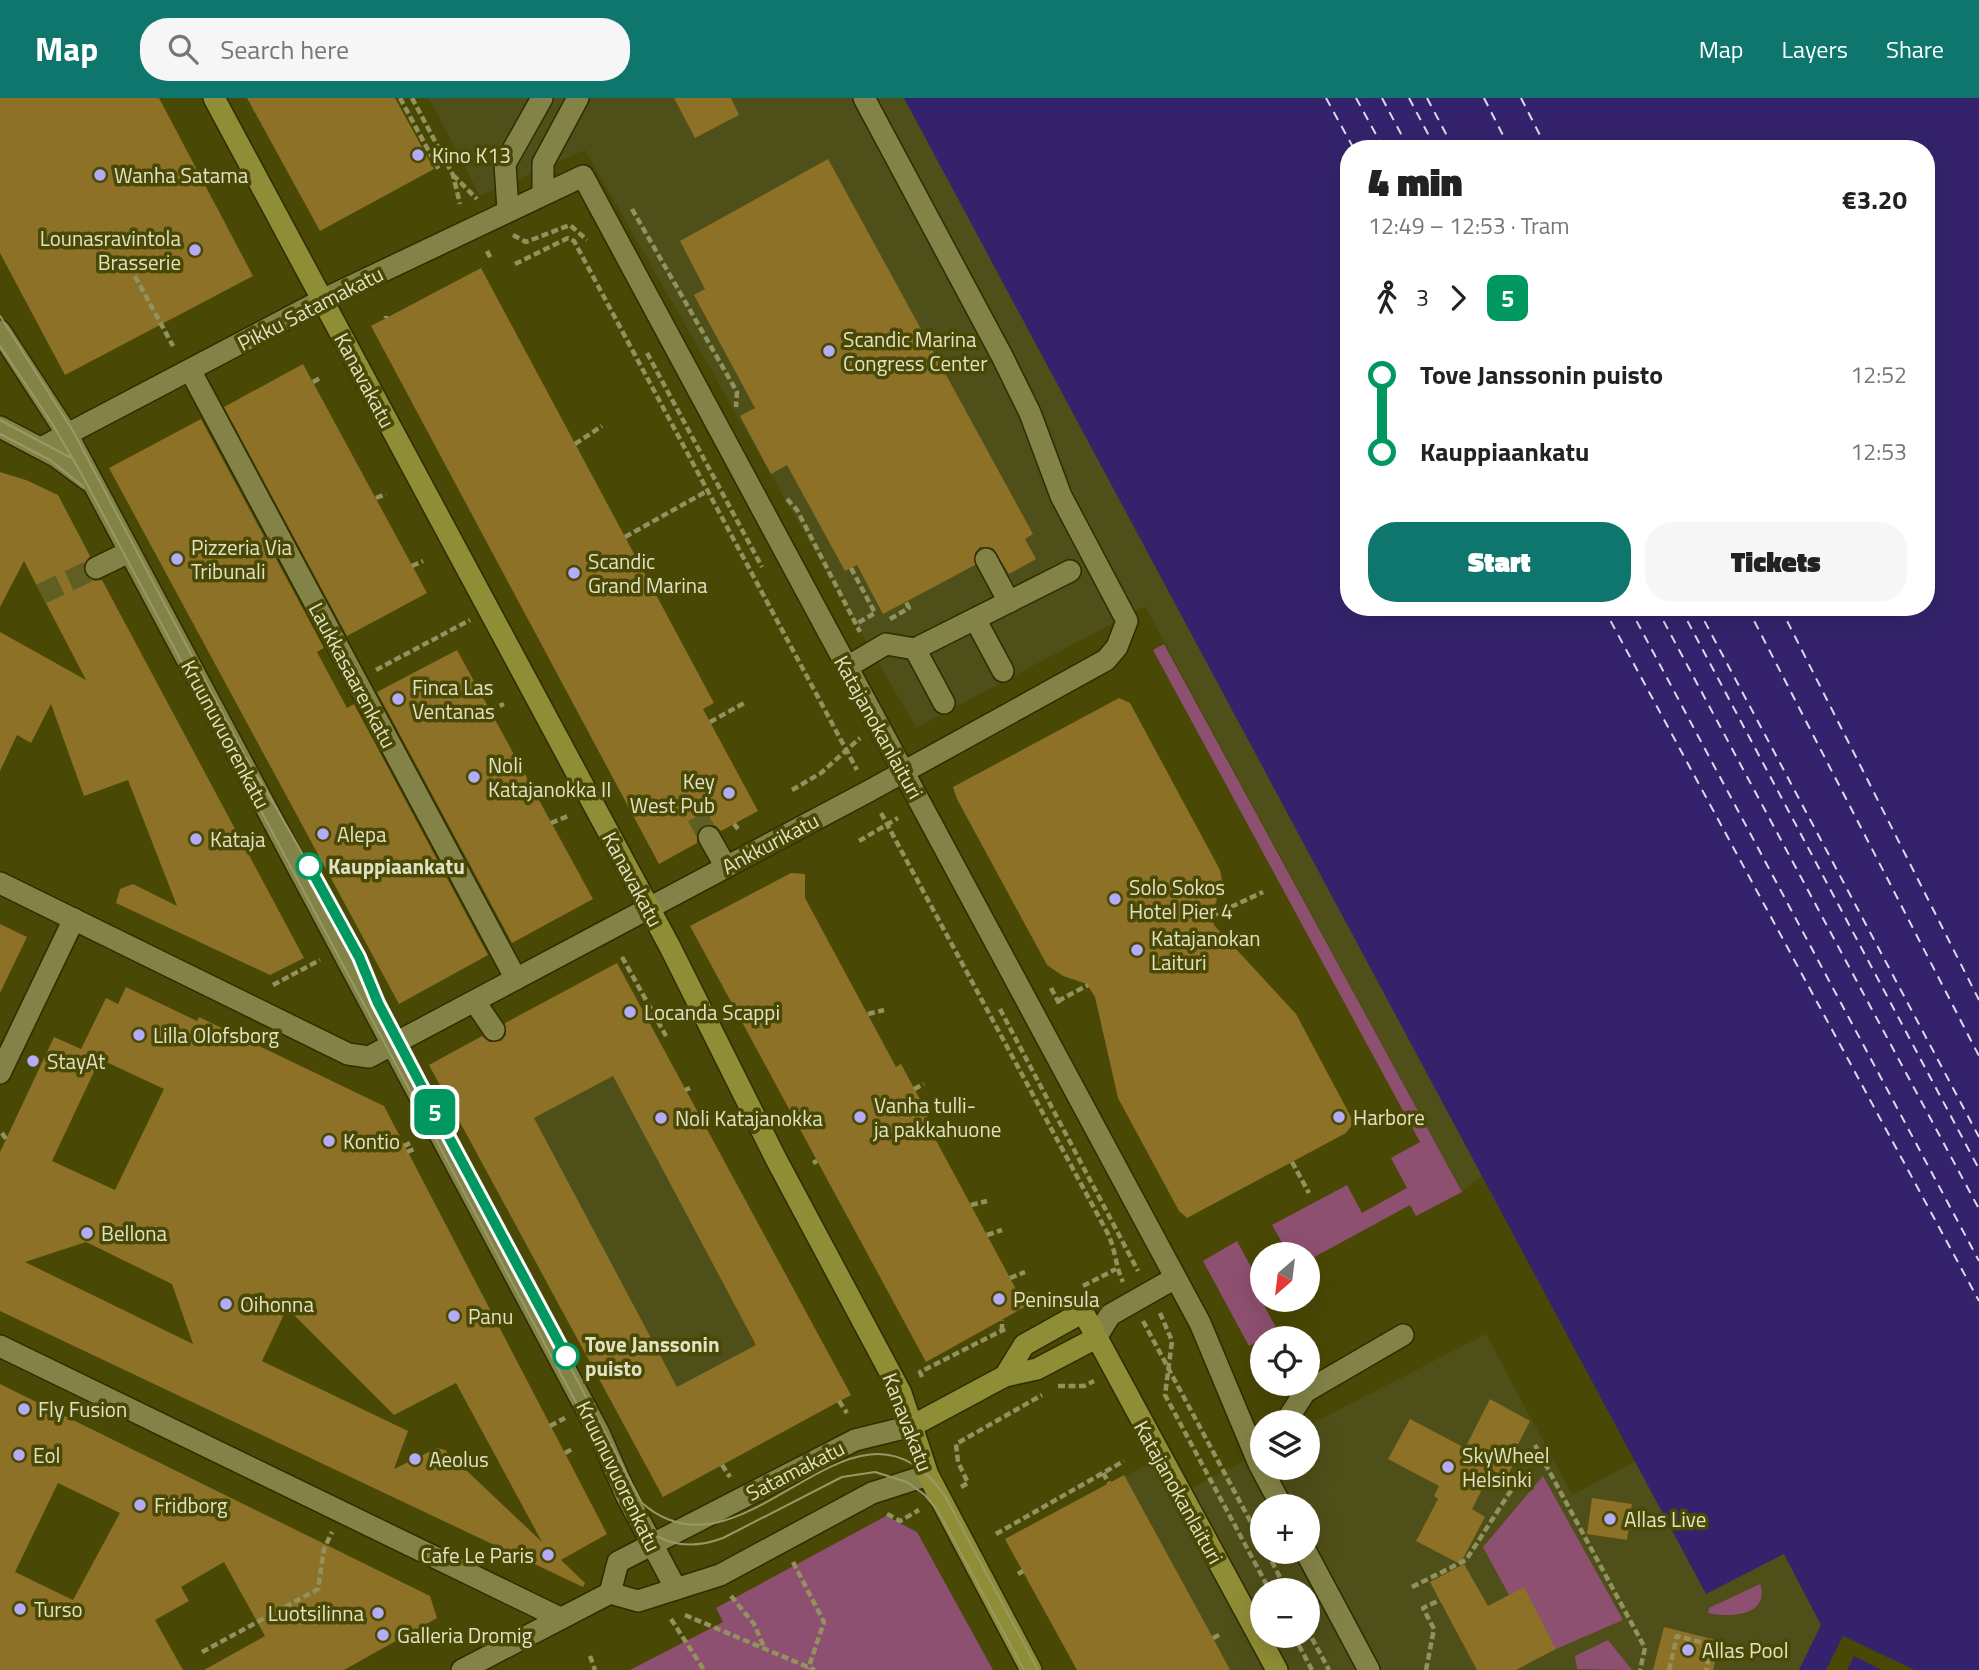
<!DOCTYPE html>
<meta charset="utf-8">
<style>
body{margin:0;font-family:"Titillium Web",sans-serif;background:#f6f6f6;color:#222;height:100vh;display:flex;flex-direction:column;font-size:26px;white-space:nowrap}
*{box-sizing:border-box;margin:0}
p{font-size:23px;color:#767676}
.icon{flex:none;width:38px;height:38px;fill:none;stroke:currentColor;stroke-width:2;stroke-linecap:round;stroke-linejoin:round}
.map{position:relative;flex:1;overflow:hidden}
.panel{position:absolute;left:1340px;top:42px;width:595px;height:476px;display:flex;flex-direction:column;background:#fff;border-radius:28px;box-shadow:0 7px 28px #0002}
.panel>*{flex:none}
.badge{padding:0 14px;border-radius:10px;font-size:24px;line-height:46px}
.needle{width:46px;rotate:208deg}
.buttons{position:absolute;left:1250px;top:1144px;display:grid;gap:14px}
.buttons a{display:grid;place-items:center;width:70px;height:70px;border-radius:50%;background:#fff;box-shadow:0 7px 28px #0002;font-size:35px}
.map>.badge{position:absolute;translate:-50% -50%;box-shadow:0 0 0 4px #fff}
.legs{display:flex;align-items:center;gap:10px;height:77px;padding:0 28px;font-size:23px}
.legs p{margin-inline-start:auto}
.head{display:flex;align-items:center;justify-content:space-between;height:119px;padding:0 28px}
h1{font-size:38px;font-weight:800;line-height:52px}
.action{display:flex;gap:14px;margin-top:auto;padding:14px 28px}
.action a{flex:1;height:80px;border-radius:28px;background:#0f766e;color:#fff;font-size:28px;font-weight:800;line-height:80px;text-align:center}
.action a+a{background:#f6f6f6;color:#222}
ul{padding:0 28px;list-style:none}
li{display:flex;align-items:center;gap:24px;height:77px;font-size:26px}
li i{display:grid;place-items:center;width:10px;height:100%;margin:0 9px;background:currentColor}
li i::after{content:'';width:18px;height:18px;margin:-9px;border:5px solid;border-radius:50%;background:#fff}
li p{margin-inline-start:auto}
li:first-child i{background:linear-gradient(#0000 50%,currentColor 0)}
li:last-child i{background:linear-gradient(currentColor 50%,#0000 0)}
header{display:flex;align-items:center;gap:42px;box-sizing:border-box;height:98px;padding:0 35px;background:#0f766e;color:#fff}
header strong{font-size:33px}
nav{display:flex;gap:38px;margin-inline-start:auto;font-size:24px}
.search{width:490px;height:63px;background:#f6f6f6;display:flex;align-items:center;gap:18px;box-sizing:border-box;padding:0 24px;border-radius:28px;color:#767676;font-size:26px}
.map>svg:first-child{display:block}
.built{fill:#4f4f19;fill-rule:evenodd}
.green{fill:#8e5070}
.water{fill:#34236c;fill-rule:evenodd}
.pier{fill:#494804}
.lines{fill:none;stroke-linecap:round;stroke-linejoin:round}
.ferry{stroke:#dbd9f0;stroke-width:2;stroke-dasharray:9 7;stroke-linecap:butt}
.building{fill:#8c7127;fill-rule:evenodd}
.minor-tunnel{stroke:#605f21;stroke-width:21;stroke-dasharray:21 10;stroke-linecap:butt}
.minor-casing{stroke:#2f2d00;stroke-width:24}
.major-casing{stroke:#2f2d00;stroke-width:24}
.path{stroke:#92925f;stroke-width:4.5;stroke-dasharray:7 3.5;stroke-linecap:butt}
.minor{stroke:#848347;stroke-width:21}
.major{stroke:#8f8d36;stroke-width:21}
.tram{stroke:#999968;stroke-width:2}
.line-1-casing{stroke:#fff;stroke-width:16}
.line-1{stroke:#00985f;stroke-width:10}
.poi-dot{fill:#b4acf9;stroke:#494804;stroke-width:2.5}
.stop-1-dot{fill:#fff;stroke:#00985f;stroke-width:3.5}
.labels{text-anchor:middle;dominant-baseline:central;stroke-width:7;stroke-linejoin:round;paint-order:stroke}
.poi-label{font-size:21px;fill:#e1e2c3;stroke:#494804;text-anchor:start}
.street-label{font-size:21px;fill:#e1e2c3;stroke:#494804}
.stop-label{font-size:21px;font-weight:bold;fill:#e1e2c3;stroke:#494804;text-anchor:start}
</style>
<header>
<strong>Map</strong>
<div class="search"><svg class="icon" aria-label="search" viewBox="0 0 24 24"><circle cx="10" cy="10" r="6"/><path d="M15 15l6 6"/></svg>Search here</div>
<nav><a>Map</a><a>Layers</a><a>Share</a></nav>
</header>
<div class="map">
<svg width="1979" height="1572" viewBox="0 0 1979 1572">
<rect width="100%" height="100%" fill="#494804"/>
<g class="built">
<polygon points="429,0 904,0 1483,1077 1462,1094 1145,508 916,630 585,52 480,98"/>
<polygon points="617,865 851,1297 663,1399 429,967"/>
<path d="M 1486,1236 L 1572,1397 L 1636,1363 L 1706,1495 L 1784,1456 L 1821,1527 L 1799,1572 L 1077,1572 L 1005,1441 L 1161,1359 L 1181,1396 L 1262,1353 L 1262,1370 L 1307,1370 L 1307,1328 ZM 1262,1409 L 1307,1409 L 1307,1454 L 1262,1454 ZM 1262,1493 L 1307,1493 L 1307,1538 L 1262,1538 Z"/>
</g>
<g class="green">
<polygon points="1164,546 1462,1094 1416,1118 1410,1107 1307,1163 1307,1157 1289,1157 1272,1127 1347,1087 1362,1115 1407,1090 1391,1060 1420,1044 1153,552"/>
<polygon points="1237,1143 1257,1180 1262,1177 1262,1188 1255,1191 1278,1233 1249,1248 1203,1163"/>
<polygon points="1543,1378 1623,1522 1556,1551 1524,1490 1509,1497 1483,1449"/>
<polygon points="886,1418 917,1434 993,1572 630,1572 723,1524 716,1510"/>
<path d="M 1760,1486 C 1771,1518 1728,1520 1708,1515 L 1709,1510 Z"/>
<polygon points="1608,1542 1632,1572 1577,1571 1575,1558"/>
</g>
<path class="water" d="M 904,0 L 1979,0 L 1979,1572 L 1799,1572 L 1821,1527 L 1784,1456 L 1706,1496 ZM 1349,51 L 1927,51 L 1927,509 L 1349,509 Z"/>
<polygon class="pier" points="1843,1538 1915,1572 1882,1572 1854,1558 1847,1572 1826,1572"/>
<g class="lines">
<g class="ferry">
<polyline points="1326,0 1354,51"/>
<polyline points="1356,0 1384,51"/>
<polyline points="1382,0 1409,51"/>
<polyline points="1409,0 1436,51"/>
<polyline points="1427,0 1454,51"/>
<polyline points="1484,0 1510,51"/>
<polyline points="1521,0 1547,51"/>
<polyline points="1603,509 1979,1203"/>
<polyline points="1629,509 1979,1163"/>
<polyline points="1656,509 1979,1111"/>
<polyline points="1680,509 1979,1071"/>
<polyline points="1697,509 1979,1039"/>
<polyline points="1747,509 1979,958"/>
<polyline points="1780,509 1979,902"/>
</g>
</g>
<g class="building">
<polygon points="0,0 159,0 253,178 65,277 0,155"/>
<polygon points="247,0 395,0 434,71 320,133"/>
<polygon points="674,0 731,0 739,17 695,40"/>
<polygon points="828,61 1033,436 1025,441 1036,461 1009,476 993,450 980,449 975,455 975,467 883,516 857,467 845,473 787,367 771,376 740,318 755,310 694,197 705,191 680,143"/>
<polygon points="481,170 714,605 703,611 758,713 721,733 715,727 703,727 697,733 697,745 659,766 371,228"/>
<polygon points="303,266 427,495 347,538 224,309"/>
<polygon points="201,321 324,550 317,554 347,610 354,606 488,857 399,906 109,370"/>
<polygon points="0,374 26,382 58,397 90,458 83,468 85,476 94,483 102,482 304,860 270,877 116,805 120,791 133,786 177,808 128,682 84,698 51,606 31,645 17,637 0,673 0,534 86,582 24,463 0,509"/>
<polygon points="457,552 593,801 512,845 377,594"/>
<polygon points="1119,600 1130,605 1220,772 1222,783 1212,818 1214,827 1296,916 1351,1019 1352,1027 1346,1035 1187,1120 1179,1113 1118,1000 1095,899 1087,886 1063,878 1047,867 957,701 953,689"/>
<polygon points="791,775 805,776 805,800 896,969 901,966 929,1018 924,1020 1017,1193 1048,1196 926,1264 690,828"/>
<polygon points="0,826 27,839 0,895"/>
<path d="M 617,865 L 851,1297 L 663,1399 L 429,967 L 482,938 L 489,944 L 501,943 L 506,937 L 505,925 ZM 613,978 L 756,1247 L 677,1289 L 534,1020 Z"/>
<path d="M 126,889 L 197,923 L 199,919 L 384,1008 L 607,1436 L 561,1462 L 585,1485 L 583,1489 L 0,1213 L 0,1054 L 54,939 L 81,951 L 106,900 L 118,906 ZM 100,961 L 164,991 L 115,1092 L 52,1063 ZM 86,1144 L 172,1186 L 193,1246 L 25,1164 ZM 287,1210 L 394,1317 L 456,1285 L 542,1444 L 445,1352 L 437,1350 L 394,1371 L 408,1333 L 262,1263 Z"/>
<path d="M 0,1286 L 430,1498 L 437,1520 L 344,1572 L 204,1572 L 265,1538 L 224,1464 L 181,1489 L 189,1503 L 155,1522 L 183,1572 L 0,1572 ZM 58,1385 L 120,1415 L 73,1502 L 15,1474 Z"/>
<polygon points="1490,1301 1530,1323 1514,1354 1519,1356 1506,1380 1492,1372 1472,1411 1485,1419 1460,1466 1416,1443 1438,1401 1434,1398 1439,1388 1388,1361 1410,1321 1465,1350"/>
<polygon points="1124,1377 1213,1540 1230,1572 1077,1572 1005,1441"/>
<polygon points="1592,1400 1632,1406 1627,1442 1587,1436"/>
<polygon points="1464,1466 1488,1508 1524,1489 1556,1551 1516,1572 1477,1572 1430,1484"/>
<polygon points="1664,1529 1720,1543 1713,1572 1653,1572"/>
</g>
<g class="lines">
<g class="minor-tunnel">
<polyline points="41,496 96,470"/>
<polyline points="697,718 709,739"/>
</g>
<defs>
<g id="minor">
<polyline points="543,95 543,65 578,0"/>
<polyline points="508,112 505,66 542,0"/>
<polyline points="0,233 67,336 599,1335 626,1397 676,1491"/>
<polyline points="190,272 516,881"/>
<polyline points="0,329 57,359 88,382"/>
<polyline points="41,350 322,202 583,78 1200,1225 1259,1366 1282,1409"/>
<polyline points="986,461 1009,504"/>
<polyline points="96,470 129,454"/>
<polyline points="975,521 1003,573"/>
<polyline points="847,569 886,546 915,551"/>
<polyline points="944,605 915,551 1070,473"/>
<polyline points="709,739 726,769"/>
<polyline points="0,785 348,956 369,959 869,693 1106,562 1117,549 1127,523 1061,398 1030,315 1002,258 864,0"/>
<polyline points="475,904 494,932"/>
<polyline points="0,975 74,821"/>
<polyline points="1096,1240 1110,1217 1175,1180"/>
<polyline points="0,1248 560,1520"/>
<polyline points="1285,1325 1305,1294 1403,1237"/>
<polyline points="1306,1454 1369,1572"/>
<polyline points="610,1495 618,1464 855,1342 912,1328"/>
<polyline points="462,1572 610,1495 638,1503 720,1477 872,1395 928,1377"/>
</g>
<g id="major">
<polyline points="214,0 670,849 776,1061 901,1295 928,1377 1031,1572"/>
<polyline points="1005,1278 1024,1247 1083,1214 1277,1572"/>
<polyline points="912,1328 1005,1278 1037,1271 1096,1240"/>
</g>
</defs>
<use href="#minor" class="minor-casing"/>
<use href="#major" class="major-casing"/>
<g class="path">
<polyline points="400,0 439,72"/>
<polyline points="412,0 453,77 460,106"/>
<polyline points="453,77 477,101"/>
<polyline points="632,111 737,294 736,309"/>
<polyline points="513,137 526,144 570,127 587,142"/>
<polyline points="487,153 491,161"/>
<polyline points="515,166 568,140 574,143 857,672"/>
<polyline points="130,169 173,248"/>
<polyline points="386,218 386,220"/>
<polyline points="647,255 762,469"/>
<polyline points="313,284 322,279"/>
<polyline points="575,346 602,328"/>
<polyline points="376,400 386,396"/>
<polyline points="787,401 797,412 860,534"/>
<polyline points="625,439 709,392"/>
<polyline points="412,468 423,463"/>
<polyline points="851,470 875,515 856,526"/>
<polyline points="890,521 909,510 906,504"/>
<polyline points="376,572 470,522"/>
<polyline points="490,612 504,606"/>
<polyline points="710,624 746,604"/>
<polyline points="792,692 821,675 860,640"/>
<path d="M 881,715 L 1107,1134 C 1116,1151 1115,1168 1123,1184"/>
<polyline points="551,725 568,718"/>
<polyline points="734,726 738,731"/>
<polyline points="859,743 898,720"/>
<polyline points="1212,818 1263,794"/>
<polyline points="622,859 666,938"/>
<polyline points="273,887 320,862"/>
<polyline points="1051,890 1060,907"/>
<polyline points="1058,903 1088,887"/>
<polyline points="1000,911 1138,1173"/>
<polyline points="868,916 884,912"/>
<polyline points="914,991 924,986"/>
<polyline points="685,992 690,990"/>
<polyline points="2,1035 6,1041"/>
<polyline points="404,1048 410,1045"/>
<polyline points="407,1054 414,1051"/>
<polyline points="1292,1064 1309,1095"/>
<polyline points="813,1065 817,1063"/>
<polyline points="971,1107 987,1103"/>
<polyline points="987,1137 1002,1132"/>
<polyline points="1010,1180 1025,1174"/>
<polyline points="1083,1188 1116,1171"/>
<polyline points="1160,1215 1172,1243 1165,1297 1270,1493"/>
<polyline points="1143,1223 1262,1445"/>
<polyline points="1002,1233 1002,1222"/>
<polyline points="922,1279 920,1274 1005,1231"/>
<polyline points="1058,1288 1084,1288 1094,1283"/>
<polyline points="839,1303 847,1315"/>
<polyline points="550,1328 565,1320"/>
<polyline points="1535,1347 1645,1550 1640,1572"/>
<polyline points="565,1355 574,1350"/>
<polyline points="722,1367 730,1379"/>
<polyline points="1103,1375 1109,1385"/>
<polyline points="961,1389 968,1385 958,1364 956,1346 1042,1297"/>
<polyline points="887,1416 900,1423 919,1412"/>
<polyline points="996,1436 1124,1363"/>
<polyline points="1267,1454 1287,1493"/>
<polyline points="793,1464 824,1524 808,1571"/>
<polyline points="1018,1476 1023,1473"/>
<polyline points="1412,1489 1466,1462 1521,1377"/>
<polyline points="731,1498 754,1526 764,1549"/>
<polyline points="685,1517 815,1572"/>
<polyline points="671,1521 704,1572"/>
<polyline points="1307,1531 1329,1572"/>
<polyline points="1294,1538 1312,1572"/>
<polyline points="1213,1540 1219,1537"/>
<polyline points="202,1554 318,1491 324,1451 332,1434"/>
<polyline points="590,1558 595,1572"/>
<polyline points="1426,1572 1434,1531 1423,1510 1440,1502"/>
<polyline points="1669,1572 1677,1538 1712,1547 1706,1572"/>
</g>
<use href="#minor" class="minor"/>
<use href="#major" class="major"/>
<g class="tram">
<path d="M 0,218 L 73,333 L 245,658 C 294,738 340,819 378,905 L 642,1405 C 746,1496 853,1266 945,1398 L 1038,1572"/>
<path d="M 0,248 L 53,327 L 81,375 L 580,1312 C 611,1371 632,1474 723,1440 L 842,1379 L 875,1374 L 907,1384 L 925,1397 L 938,1413 L 1024,1572"/>
<polyline points="0,322 71,360"/>
<polyline points="0,336 50,362 84,389"/>
</g>
</g>
<g class="lines">
<defs>
<polyline id="line-1" points="309,768 359,859 378,905 421,987 566,1258"/>
</defs>
<use href="#line-1" class="line-1-casing"/>
<use href="#line-1" class="line-1"/>
</g>
<g class="poi-dot">
<circle cx="418" cy="57" r="7"/>
<circle cx="100" cy="77" r="7"/>
<circle cx="195" cy="152" r="7"/>
<circle cx="829" cy="253" r="7"/>
<circle cx="177" cy="461" r="7"/>
<circle cx="574" cy="475" r="7"/>
<circle cx="398" cy="601" r="7"/>
<circle cx="474" cy="679" r="7"/>
<circle cx="729" cy="695" r="7"/>
<circle cx="323" cy="736" r="7"/>
<circle cx="196" cy="741" r="7"/>
<circle cx="1115" cy="801" r="7"/>
<circle cx="1137" cy="852" r="7"/>
<circle cx="630" cy="914" r="7"/>
<circle cx="139" cy="937" r="7"/>
<circle cx="33" cy="963" r="7"/>
<circle cx="860" cy="1019" r="7"/>
<circle cx="1339" cy="1019" r="7"/>
<circle cx="661" cy="1020" r="7"/>
<circle cx="329" cy="1043" r="7"/>
<circle cx="87" cy="1135" r="7"/>
<circle cx="999" cy="1201" r="7"/>
<circle cx="226" cy="1206" r="7"/>
<circle cx="454" cy="1218" r="7"/>
<circle cx="24" cy="1311" r="7"/>
<circle cx="19" cy="1357" r="7"/>
<circle cx="415" cy="1361" r="7"/>
<circle cx="1448" cy="1369" r="7"/>
<circle cx="140" cy="1407" r="7"/>
<circle cx="1610" cy="1421" r="7"/>
<circle cx="548" cy="1457" r="7"/>
<circle cx="20" cy="1511" r="7"/>
<circle cx="378" cy="1515" r="7"/>
<circle cx="383" cy="1537" r="7"/>
<circle cx="1688" cy="1552" r="7"/>
</g>
<g class="stop-1-dot">
<circle cx="309" cy="768" r="12"/>
<circle cx="566" cy="1258" r="12"/>
</g>
<g class="labels">
<g class="poi-label">
<text x="432" y="57">Kino K13</text>
<text x="114" y="77">Wanha Satama</text>
<text x="181" y="140" text-anchor="end">Lounasravintola<tspan x="181" dy="24">Brasserie</tspan></text>
<text x="843" y="241">Scandic Marina<tspan x="843" dy="24">Congress Center</tspan></text>
<text x="191" y="449">Pizzeria Via<tspan x="191" dy="24">Tribunali</tspan></text>
<text x="588" y="463">Scandic<tspan x="588" dy="24">Grand Marina</tspan></text>
<text x="412" y="589">Finca Las<tspan x="412" dy="24">Ventanas</tspan></text>
<text x="488" y="667">Noli<tspan x="488" dy="24">Katajanokka II</tspan></text>
<text x="715" y="683" text-anchor="end">Key<tspan x="715" dy="24">West Pub</tspan></text>
<text x="337" y="736">Alepa</text>
<text x="210" y="741">Kataja</text>
<text x="1129" y="789">Solo Sokos<tspan x="1129" dy="24">Hotel Pier 4</tspan></text>
<text x="1151" y="840">Katajanokan<tspan x="1151" dy="24">Laituri</tspan></text>
<text x="644" y="914">Locanda Scappi</text>
<text x="153" y="937">Lilla Olofsborg</text>
<text x="47" y="963">StayAt</text>
<text x="874" y="1007">Vanha tulli-<tspan x="874" dy="24">ja pakkahuone</tspan></text>
<text x="1353" y="1019">Harbore</text>
<text x="675" y="1020">Noli Katajanokka</text>
<text x="343" y="1043">Kontio</text>
<text x="101" y="1135">Bellona</text>
<text x="1013" y="1201">Peninsula</text>
<text x="240" y="1206">Oihonna</text>
<text x="468" y="1218">Panu</text>
<text x="38" y="1311">Fly Fusion</text>
<text x="33" y="1357">Eol</text>
<text x="1462" y="1357">SkyWheel<tspan x="1462" dy="24">Helsinki</tspan></text>
<text x="429" y="1361">Aeolus</text>
<text x="154" y="1407">Fridborg</text>
<text x="1624" y="1421">Allas Live</text>
<text x="534" y="1457" text-anchor="end">Cafe Le Paris</text>
<text x="34" y="1511">Turso</text>
<text x="364" y="1515" text-anchor="end">Luotsilinna</text>
<text x="397" y="1537">Galleria Dromig</text>
<text x="1702" y="1552">Allas Pool</text>
</g>
<g class="street-label">
<text transform="translate(310 210) rotate(-27)">Pikku Satamakatu</text>
<text transform="translate(365 282) rotate(62)">Kanavakatu</text>
<text transform="translate(353 577) rotate(62)">Laukkasaarenkatu</text>
<text transform="translate(879 629) rotate(61)">Katajanokanlaituri</text>
<text transform="translate(226 636) rotate(62)">Kruunuvuorenkatu</text>
<text transform="translate(770 745) rotate(-28)">Ankkurikatu</text>
<text transform="translate(633 781) rotate(62)">Kanavakatu</text>
<text transform="translate(908 1324) rotate(69)">Kanavakatu</text>
<text transform="translate(795 1372) rotate(-27)">Satamakatu</text>
<text transform="translate(619 1378) rotate(64)">Kruunuvuorenkatu</text>
<text transform="translate(1179 1394) rotate(61)">Katajanokanlaituri</text>
</g>
<g class="stop-label">
<text x="328" y="768">Kauppiaankatu</text>
<text x="585" y="1246">Tove Janssonin<tspan x="585" dy="24">puisto</tspan></text>
</g>
</g>
</svg>
<div class="buttons">
<a><svg class="needle" viewBox="-14 -14 28 28"><path d="M0-13l5 13h-10z" fill="#e53935"/><path d="M0 13l5-13h-10z" fill="#767676"/></svg></a>
<a><svg class="icon" aria-label="locate" viewBox="0 0 24 24"><circle cx="12" cy="12" r="6"/><path d="M12 2v4M12 18v4M2 12h4M18 12h4"/></svg></a>
<a><svg class="icon" aria-label="layers" viewBox="0 0 24 24"><path d="M12 4l9 5-9 5-9-5zM3 14l9 5 9-5"/></svg></a>
<a>+</a>
<a>−</a>
</div>
<b class="badge" style="left:435px;top:1014px;background:#00985f;color:#fff">5</b>
<section class="panel">
<div class="head"><div><h1>4 min</h1><p>12:49 – 12:53 · Tram</p></div><b>€3.20</b></div>
<div class="legs"><svg class="icon" aria-label="walk" viewBox="0 0 24 24"><circle cx="13" cy="4" r="2"/><path d="M13 8l-2 6 4 7M11 14l-3 7M7 12l3-4h3l4 4"/></svg>3<svg class="icon" aria-label="forward" viewBox="0 0 24 24"><path d="M9 5l7 7-7 7"/></svg><b class="badge" style="background:#00985f;color:#fff">5</b></div>
<ul>
<li><i style="color:#00985f"></i><b>Tove Janssonin puisto</b><p>12:52</p></li>
<li><i style="color:#00985f"></i><b>Kauppiaankatu</b><p>12:53</p></li>
</ul>
<div class="action"><a>Start</a><a>Tickets</a></div>
</section>
</div>
